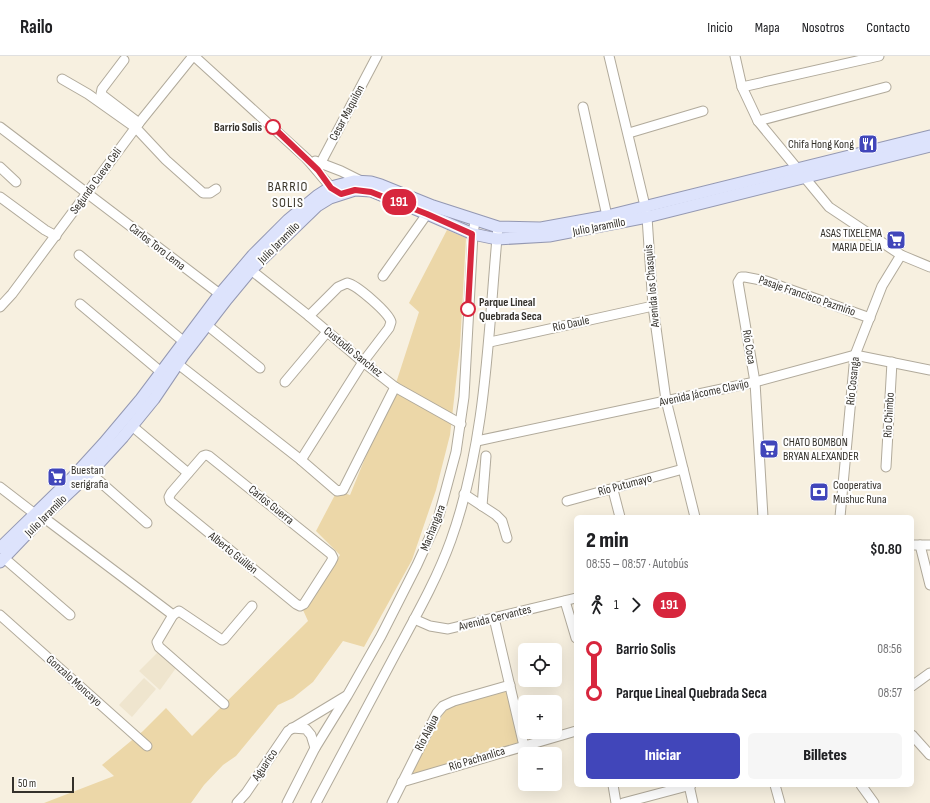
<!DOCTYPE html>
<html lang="es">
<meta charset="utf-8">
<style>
body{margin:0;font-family:"Sofia Sans Condensed",sans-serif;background:#f6f6f6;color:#202124;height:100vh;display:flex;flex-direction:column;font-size:15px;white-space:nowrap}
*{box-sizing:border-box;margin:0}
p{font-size:13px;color:#757577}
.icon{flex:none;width:22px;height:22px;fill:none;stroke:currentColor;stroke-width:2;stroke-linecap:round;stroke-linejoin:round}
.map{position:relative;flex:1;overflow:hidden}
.drawer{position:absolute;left:574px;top:459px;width:340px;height:272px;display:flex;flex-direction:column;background:#fff;border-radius:6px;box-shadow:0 4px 16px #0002}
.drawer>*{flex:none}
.badge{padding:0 8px;border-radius:13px;font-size:14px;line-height:26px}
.controls{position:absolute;left:518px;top:587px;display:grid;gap:8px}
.controls a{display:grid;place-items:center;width:44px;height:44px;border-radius:6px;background:#fff;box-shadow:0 4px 16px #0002;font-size:20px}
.scale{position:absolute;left:12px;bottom:10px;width:62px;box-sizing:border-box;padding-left:4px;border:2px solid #34312b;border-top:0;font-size:11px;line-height:14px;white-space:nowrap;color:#34312b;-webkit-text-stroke:3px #fefefe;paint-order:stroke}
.map>.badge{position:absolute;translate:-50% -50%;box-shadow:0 0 0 2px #fff}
.legs{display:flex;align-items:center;gap:6px;height:44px;padding:0 12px;font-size:13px}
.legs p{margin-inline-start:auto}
.overview{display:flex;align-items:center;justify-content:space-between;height:68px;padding:0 12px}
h1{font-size:22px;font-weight:800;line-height:30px}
.primary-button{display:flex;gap:8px;margin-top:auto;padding:8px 12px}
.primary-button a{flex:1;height:46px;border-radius:6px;background:#4146ba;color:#fff;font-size:16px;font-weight:800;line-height:46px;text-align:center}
.primary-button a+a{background:#f6f6f6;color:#202124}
ul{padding:0 12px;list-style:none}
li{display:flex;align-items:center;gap:14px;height:44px;font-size:15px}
li i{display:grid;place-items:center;width:6px;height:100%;margin:0 5px;background:currentColor}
li i::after{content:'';width:10px;height:10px;margin:-5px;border:3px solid;border-radius:50%;background:#fff}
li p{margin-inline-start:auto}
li:first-child i{background:linear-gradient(#0000 50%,currentColor 0)}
li:last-child i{background:linear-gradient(currentColor 50%,#0000 0)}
header{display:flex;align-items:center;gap:24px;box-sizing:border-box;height:56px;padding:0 20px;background:#fff;border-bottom:1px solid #e0e0e0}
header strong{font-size:19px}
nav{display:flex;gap:22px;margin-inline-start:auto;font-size:14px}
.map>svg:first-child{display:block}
.built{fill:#efe5ce}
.green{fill:#ecd7a8}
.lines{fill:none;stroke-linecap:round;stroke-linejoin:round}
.minor-casing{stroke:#b1aa9b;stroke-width:11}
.major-casing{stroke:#9498b2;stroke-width:13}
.minor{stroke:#fff;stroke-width:9}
.major{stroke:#dde3fc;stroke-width:11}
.line-1-casing{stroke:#fff;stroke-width:9}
.line-1{stroke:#d7263d;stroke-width:6}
.stop-1-dot{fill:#fff;stroke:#d7263d;stroke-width:2}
.labels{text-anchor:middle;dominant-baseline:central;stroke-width:4;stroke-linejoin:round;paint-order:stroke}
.street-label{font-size:12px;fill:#34312b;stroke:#fefefe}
.stop-label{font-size:12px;font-weight:bold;fill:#34312b;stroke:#fefefe;text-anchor:end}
.poi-label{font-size:12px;fill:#34312b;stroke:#fefefe;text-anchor:start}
.quarter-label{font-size:14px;letter-spacing:1px;fill:#3a3528;stroke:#fefefe}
</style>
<header>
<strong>Railo</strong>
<nav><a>Inicio</a><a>Mapa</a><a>Nosotros</a><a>Contacto</a></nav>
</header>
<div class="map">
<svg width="930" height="747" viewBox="0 0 930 747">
<rect width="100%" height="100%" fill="#f7f0e0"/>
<g class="built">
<polygon points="158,596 176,612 160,634 139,615"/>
<polygon points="144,622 156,633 132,661 119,649"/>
</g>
<g class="green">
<polygon points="447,174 466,182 460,290 450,379 436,434 412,504 364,591 343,585 313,626 293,642 278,649 236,700 223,709 204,729 191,747 44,747 114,720 102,709 143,675 166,652 192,680 308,565 303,554 340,499 316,475 337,435 350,439 397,324 419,256 409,247"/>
<polygon points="508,632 521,688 411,719 446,652"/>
</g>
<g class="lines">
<defs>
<g id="minor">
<path d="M 194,0 L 306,102 C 315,111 327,129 336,135"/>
<polyline points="609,0 645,150 647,161 653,250 666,344 695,461"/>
<polyline points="735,0 742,31 758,65 829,151 901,199 930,211"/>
<polyline points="124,4 102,33 101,38 139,67"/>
<polyline points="62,23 88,38 136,72 166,104 203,137 210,137 216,133"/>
<polyline points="742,31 879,0"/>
<polyline points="583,51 607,160"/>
<polyline points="758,65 886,31"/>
<polyline points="0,71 225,242"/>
<polyline points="629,77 703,55"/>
<polyline points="315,105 341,115 359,124 360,128"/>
<polyline points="0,111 16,126"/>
<polyline points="317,114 377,0"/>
<polyline points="0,141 45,174 56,180"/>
<polyline points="79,199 183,285"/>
<polyline points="251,214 309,260 363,306 395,331 461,368"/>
<polyline points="383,220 427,158"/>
<polyline points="80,248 161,316"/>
<polyline points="0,251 12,238 139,67 193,0"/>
<polyline points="207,269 260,312"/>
<polyline points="490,286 653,250"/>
<polyline points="178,308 301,404 337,435 343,434 395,331"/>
<polyline points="285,326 327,276"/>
<polyline points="132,370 188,417"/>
<polyline points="477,385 755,326 855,299 930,314"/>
<polygon points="206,399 209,400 331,498 333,502 331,506 304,548 300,550 296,548 170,445 169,441 171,437 203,400"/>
<path d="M 301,404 L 363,306 L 389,272 L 391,266 C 389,257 357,229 347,227 L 338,231 L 309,260"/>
<polyline points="886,411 892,306"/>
<polyline points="90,417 147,467"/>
<polyline points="0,431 35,458 43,461 173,559 157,586 159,591 224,648"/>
<polyline points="613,434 620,461"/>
<polyline points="464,438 496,459 502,465 507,482"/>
<polyline points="567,445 683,413"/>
<polyline points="482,450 486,400"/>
<polyline points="763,461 755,326 738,226 741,221 745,221 766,225 870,262"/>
<polyline points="840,461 855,299 882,230 901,199"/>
<polyline points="912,489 930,489"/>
<polyline points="920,489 930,529"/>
<polyline points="4,502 70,559"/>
<polyline points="565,545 576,582"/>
<polyline points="0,559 147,690"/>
<polyline points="173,559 179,555 222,584 224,583 252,550"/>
<polyline points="494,562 524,690"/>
<polyline points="414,563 430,570 448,573 576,542"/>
<polyline points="912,630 930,617"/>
<polyline points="292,672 306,673 311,679 315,692"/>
<polyline points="912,679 930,699"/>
<polyline points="402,726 576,675"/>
<polyline points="613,729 616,747"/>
<polyline points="689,729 693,747"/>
<polyline points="775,729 780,747"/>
<polyline points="861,729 874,747"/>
<polyline points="237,747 246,737 288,675 346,640"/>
<polyline points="287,747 315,692 347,640 381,580 417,509 438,463 456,396 464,341 473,178 475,165"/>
<path d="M 316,747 C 343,696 370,645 397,595 C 417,558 437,523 451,484 C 487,383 488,276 498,171"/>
<polyline points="392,747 437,657 443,650 454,645 510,629"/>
<polyline points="623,747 691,729"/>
</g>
<g id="major">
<polyline points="0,492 73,421 104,387 141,343 219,239 253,199 288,164 317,140 331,131 354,125 371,126 381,129 433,150 498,171 541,172 607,160 930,80"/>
<polyline points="0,506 43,461 90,417 123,381 154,343 183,300 227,243 251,214 317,150 330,142 355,134 371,135 427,158 473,178 497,183 549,180 647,161 930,90"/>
</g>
</defs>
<use href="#minor" class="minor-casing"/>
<use href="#major" class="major-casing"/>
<use href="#minor" class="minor"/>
<use href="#major" class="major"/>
</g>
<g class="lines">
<defs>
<polyline id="line-1" points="273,71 318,114 331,132 341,138 355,134 371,136 427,158 472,178 468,253"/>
</defs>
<use href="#line-1" class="line-1-casing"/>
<use href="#line-1" class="line-1"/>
</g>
<defs>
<symbol id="restaurant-square" viewBox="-11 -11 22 22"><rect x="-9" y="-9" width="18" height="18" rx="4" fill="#4146ba" stroke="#fefefe"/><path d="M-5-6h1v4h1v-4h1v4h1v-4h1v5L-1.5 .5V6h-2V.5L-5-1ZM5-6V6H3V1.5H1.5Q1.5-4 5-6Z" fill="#fff"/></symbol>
<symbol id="supermarket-square" viewBox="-11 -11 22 22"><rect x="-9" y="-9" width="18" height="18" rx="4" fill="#4146ba" stroke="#fefefe"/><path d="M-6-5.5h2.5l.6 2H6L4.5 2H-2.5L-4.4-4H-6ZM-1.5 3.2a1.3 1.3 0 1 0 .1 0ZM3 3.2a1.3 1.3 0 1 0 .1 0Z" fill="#fff"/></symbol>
<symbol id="bank-square" viewBox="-11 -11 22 22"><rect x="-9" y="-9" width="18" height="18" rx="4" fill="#4146ba" stroke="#fefefe"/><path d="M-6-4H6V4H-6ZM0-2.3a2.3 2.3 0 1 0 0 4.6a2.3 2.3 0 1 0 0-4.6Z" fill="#fff"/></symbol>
</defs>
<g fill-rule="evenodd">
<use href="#restaurant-square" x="857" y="77" width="22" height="22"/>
<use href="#supermarket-square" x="885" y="173" width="22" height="22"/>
<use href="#supermarket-square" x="758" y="382" width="22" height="22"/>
<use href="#supermarket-square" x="46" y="410" width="22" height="22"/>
<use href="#bank-square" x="808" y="425" width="22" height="22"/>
</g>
<g class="stop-1-dot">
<circle cx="273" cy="71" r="7"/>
<circle cx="468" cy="253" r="7"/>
</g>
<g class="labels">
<g class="street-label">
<text transform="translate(347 57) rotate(-62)">Cesar Maquilon</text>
<text transform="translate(96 125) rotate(-54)">Segundo Cueva Celi</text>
<text transform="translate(599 171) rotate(-11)">Julio Jaramillo</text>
<text transform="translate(279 187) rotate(-45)">Julio Jaramillo</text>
<text transform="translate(157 191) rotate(38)">Carlos Toro Lema</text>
<text transform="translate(652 230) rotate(-95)">Avenida los Chasquis</text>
<text transform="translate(807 240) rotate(19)">Pasaje Francisco Pazmiño</text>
<text transform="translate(571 268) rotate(-12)">Río Daule</text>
<text transform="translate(749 291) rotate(81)">Río Coca</text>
<text transform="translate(353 296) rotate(39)">Custodio Sanchez</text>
<text transform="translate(853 325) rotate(-84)">Río Cosanga</text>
<text transform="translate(704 337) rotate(-12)">Avenida Jácome Clavijo</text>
<text transform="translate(889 359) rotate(-87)">Rio Chimbo</text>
<text transform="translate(625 429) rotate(-15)">Río Putumayo</text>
<text transform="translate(271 449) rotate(39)">Carlos Guerra</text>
<text transform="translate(46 460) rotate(-45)">Julio Jaramillo</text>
<text transform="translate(433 472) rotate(-68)">Machangara</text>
<text transform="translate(233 497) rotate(39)">Alberto Guillén</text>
<text transform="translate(495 562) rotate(-14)">Avenida Cervantes</text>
<text transform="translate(74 625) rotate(42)">Gonzalo Moncayo</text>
<text transform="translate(427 677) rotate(-63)">Río Alajua</text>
<text transform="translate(477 703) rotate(-17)">Río Pachanlica</text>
<text transform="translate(265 709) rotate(-56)">Aguarico</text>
</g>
<g class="stop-label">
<text x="262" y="71">Barrio Solis</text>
<text x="479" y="246" text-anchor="start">Parque Lineal<tspan x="479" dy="14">Quebrada Seca</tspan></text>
</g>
<g class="poi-label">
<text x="854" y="88" text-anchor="end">Chifa Hong Kong</text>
<text x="882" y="177" text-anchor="end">ASAS TIXELEMA<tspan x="882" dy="14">MARIA DELIA</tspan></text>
<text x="783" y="386">CHATO BOMBON<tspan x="783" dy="14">BRYAN ALEXANDER</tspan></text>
<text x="71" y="414">Buestan<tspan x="71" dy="14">serigrafia</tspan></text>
<text x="833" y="429">Cooperativa<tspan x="833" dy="14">Mushuc Runa</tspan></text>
</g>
<g class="quarter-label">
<text x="288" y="130">BARRIO<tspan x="288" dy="16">SOLIS</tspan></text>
</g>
</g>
</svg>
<div class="controls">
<a><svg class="icon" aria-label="locate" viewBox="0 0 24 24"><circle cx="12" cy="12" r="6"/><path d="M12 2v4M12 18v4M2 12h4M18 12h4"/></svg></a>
<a>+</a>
<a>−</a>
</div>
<div class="scale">50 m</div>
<b class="badge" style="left:399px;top:146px;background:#d7263d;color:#fff">191</b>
<section class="drawer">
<div class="overview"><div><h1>2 min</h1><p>08:55 – 08:57 · Autobús</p></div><b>$0.80</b></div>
<div class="legs"><svg class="icon" aria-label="walk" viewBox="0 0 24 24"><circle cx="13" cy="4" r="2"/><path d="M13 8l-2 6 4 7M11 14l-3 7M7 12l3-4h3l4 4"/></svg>1<svg class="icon" aria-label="forward" viewBox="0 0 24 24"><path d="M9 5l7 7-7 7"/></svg><b class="badge" style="background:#d7263d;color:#fff">191</b></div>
<ul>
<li><i style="color:#d7263d"></i><b>Barrio Solis</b><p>08:56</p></li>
<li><i style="color:#d7263d"></i><b>Parque Lineal Quebrada Seca</b><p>08:57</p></li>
</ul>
<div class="primary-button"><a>Iniciar</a><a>Billetes</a></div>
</section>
</div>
